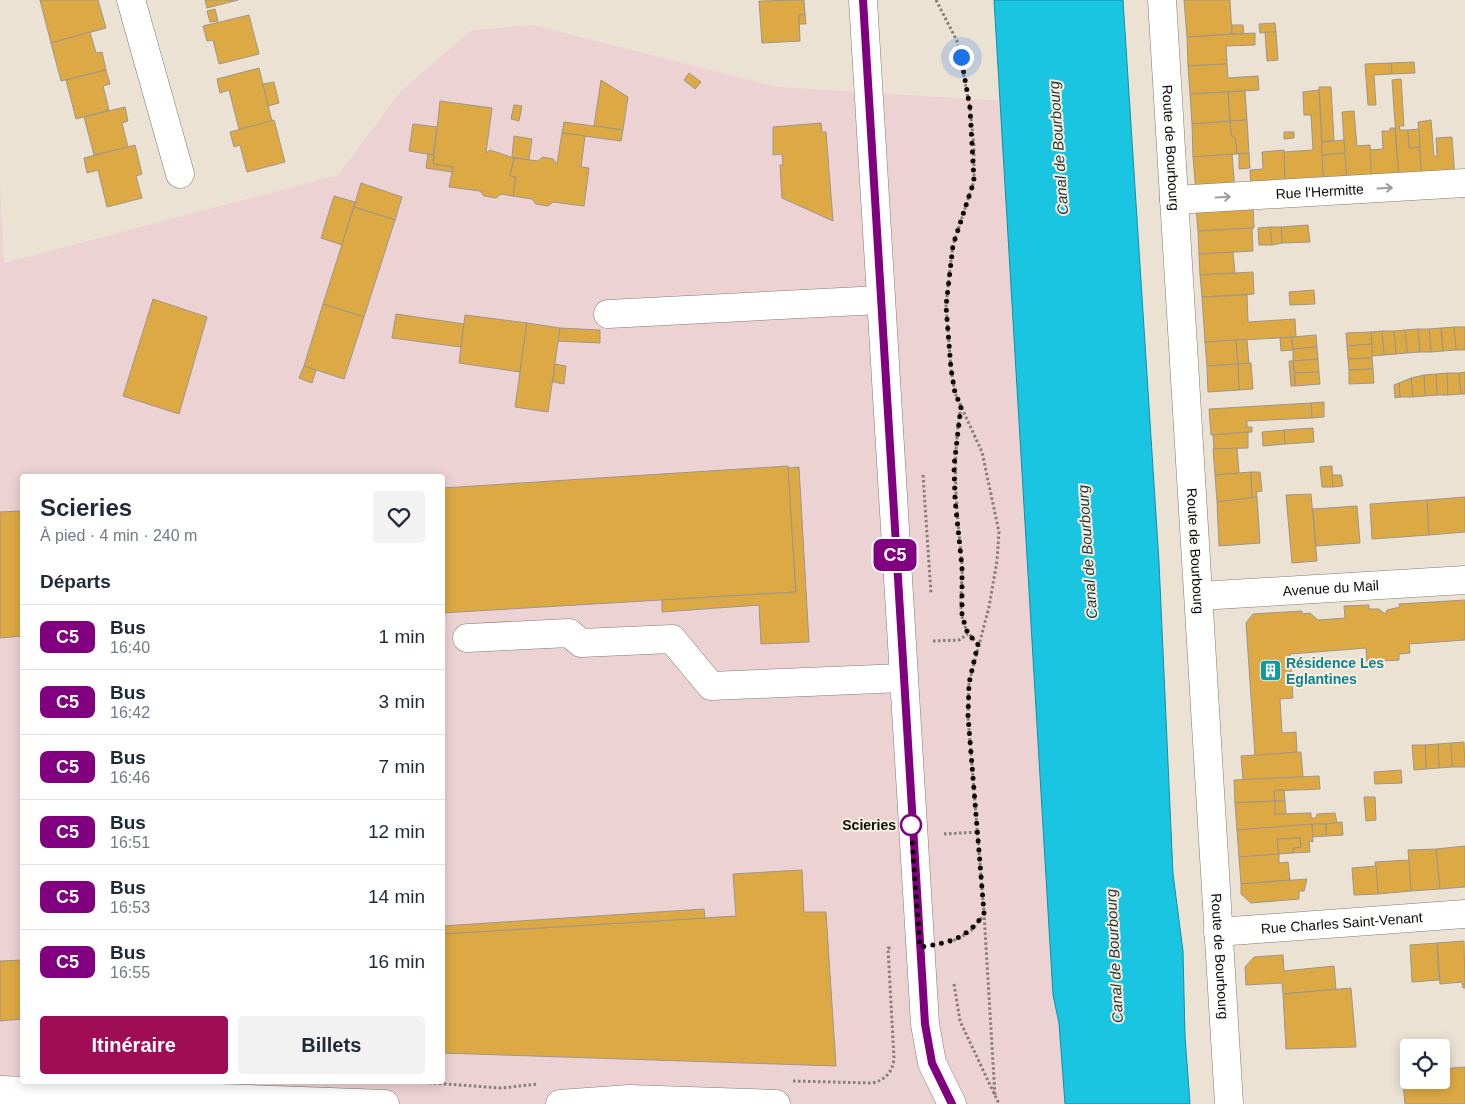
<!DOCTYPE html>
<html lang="fr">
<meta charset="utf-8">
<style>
body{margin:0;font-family:Arial,sans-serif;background:#f2f2f3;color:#1f2937;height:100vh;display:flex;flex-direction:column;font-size:19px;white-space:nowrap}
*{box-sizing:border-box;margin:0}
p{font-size:16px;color:#747a83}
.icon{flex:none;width:28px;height:28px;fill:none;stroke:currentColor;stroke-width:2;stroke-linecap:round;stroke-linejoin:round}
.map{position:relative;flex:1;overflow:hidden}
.side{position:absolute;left:20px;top:474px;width:425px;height:610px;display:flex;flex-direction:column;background:#fff;border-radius:5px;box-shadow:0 2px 12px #0003}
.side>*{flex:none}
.badge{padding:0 10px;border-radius:8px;font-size:18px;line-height:32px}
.buttons{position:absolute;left:1400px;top:1039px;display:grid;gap:10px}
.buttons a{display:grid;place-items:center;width:50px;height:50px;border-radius:5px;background:#fff;box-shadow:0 2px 12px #0003;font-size:25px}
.you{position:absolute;width:25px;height:25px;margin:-12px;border:4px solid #fff;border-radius:50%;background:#1a73e8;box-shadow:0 0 0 8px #1a73e833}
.map>.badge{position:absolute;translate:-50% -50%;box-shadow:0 0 0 2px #fff}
h2{padding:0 20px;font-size:19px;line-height:45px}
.round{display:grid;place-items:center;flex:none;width:52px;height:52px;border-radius:5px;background:#f2f2f3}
.head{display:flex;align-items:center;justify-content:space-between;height:85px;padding:0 20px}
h1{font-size:24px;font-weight:700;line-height:38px}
.primary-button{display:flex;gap:10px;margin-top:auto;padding:10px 20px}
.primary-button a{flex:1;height:58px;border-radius:5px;background:#9f0d56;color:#fff;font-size:20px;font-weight:700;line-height:58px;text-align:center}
.primary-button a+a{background:#f2f2f3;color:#1f2937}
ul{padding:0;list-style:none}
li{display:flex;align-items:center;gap:15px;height:65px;padding:0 20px;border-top:1px solid #e0e1e3}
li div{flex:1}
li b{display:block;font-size:19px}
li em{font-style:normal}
li .badge{min-width:55px;font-weight:700;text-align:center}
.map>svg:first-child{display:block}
.industrial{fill:#edd2d4;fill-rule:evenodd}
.water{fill:#1ac5e2;stroke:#178ea1}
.building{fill:#dda945;stroke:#9e9689}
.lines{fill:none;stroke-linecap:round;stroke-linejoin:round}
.minor-casing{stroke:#827a6e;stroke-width:29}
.major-casing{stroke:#827a6e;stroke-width:29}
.path{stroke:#857f76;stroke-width:3;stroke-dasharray:2.5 2.5;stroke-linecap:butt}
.minor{stroke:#fff;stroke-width:28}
.major{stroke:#fff;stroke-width:28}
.oneway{stroke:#9f9e9c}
.line-casing{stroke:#fff;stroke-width:11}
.line{stroke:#81007f;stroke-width:8}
.walk{stroke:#0f0c08;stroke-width:5;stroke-dasharray:0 9}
.stop-dot{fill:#fff;stroke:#81007f;stroke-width:2.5}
.labels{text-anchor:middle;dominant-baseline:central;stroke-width:4;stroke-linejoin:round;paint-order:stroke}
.street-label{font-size:14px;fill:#0f0c08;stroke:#f8efe1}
.culture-label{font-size:14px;font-weight:bold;fill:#0d838f;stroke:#f8efe1;text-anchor:start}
.stop-label{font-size:14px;font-weight:bold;fill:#0f0c08;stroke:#f8efe1;text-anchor:end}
.water-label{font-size:15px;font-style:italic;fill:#1d353b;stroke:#f8efe1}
</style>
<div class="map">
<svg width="1465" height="1104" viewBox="0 0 1465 1104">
<rect width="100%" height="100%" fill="#ebe2d4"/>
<path class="industrial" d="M 533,25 L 778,87 L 1024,102 L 1096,1104 L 0,1104 L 0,184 L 4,263 L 338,175 L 401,91 L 472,30 ZM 22,476 L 442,476 L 442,1081 L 22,1081 Z"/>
<polygon class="water" points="994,0 1123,0 1159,562 1173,874 1183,951 1185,1036 1190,1104 1065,1104 1059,1023 1053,995"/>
<g class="building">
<polygon points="40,0 98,0 106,28 51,43"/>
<polygon points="205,0 238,0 207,8"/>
<polygon points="804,0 805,14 799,15 800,41 762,43 759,1"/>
<polygon points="1184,0 1230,0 1232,34 1187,37"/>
<polygon points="215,9 218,21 210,22 207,11"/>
<polygon points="805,14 806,24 799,24 799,15"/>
<polygon points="249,15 259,54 219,64 213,40 207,41 203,26"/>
<polygon points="1275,23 1276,32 1260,33 1259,24"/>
<polygon points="1232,25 1243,25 1244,34 1232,34"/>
<polygon points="90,32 96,53 102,52 106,70 61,81 51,43"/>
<polygon points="1265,32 1276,32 1278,60 1267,61"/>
<polygon points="1255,33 1255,45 1226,46 1227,64 1188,66 1187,37"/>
<polygon points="1414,62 1415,73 1392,74 1391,63"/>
<polygon points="1391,63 1392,74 1374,75 1376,105 1368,105 1365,64"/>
<polygon points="1227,64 1228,78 1258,76 1259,90 1190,94 1188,66"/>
<polygon points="259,68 272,121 239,129 229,90 220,93 217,79"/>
<polygon points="106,70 110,84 103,86 109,110 76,119 66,80"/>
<polygon points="689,73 701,82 695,89 684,80"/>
<polygon points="1401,79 1404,126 1399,126 1400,130 1408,130 1409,148 1420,147 1422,180 1399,181 1392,80"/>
<polygon points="601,80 628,97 623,130 594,126"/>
<polygon points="274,82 279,103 268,106 263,84"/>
<polygon points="1319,87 1331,87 1334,140 1322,142"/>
<polygon points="1319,90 1324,186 1285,188 1284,152 1313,150 1311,115 1304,115 1303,92"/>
<polygon points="1245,91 1247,120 1230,121 1228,92"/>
<polygon points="1228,92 1230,121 1192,124 1190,94"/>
<polygon points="440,101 492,108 486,153 490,150 514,158 510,176 516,177 513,196 501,194 496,198 484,196 480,191 449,187 453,167 433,164"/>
<polygon points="514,105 522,106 519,121 511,119"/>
<polygon points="125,107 128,121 122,123 128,147 94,155 84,117"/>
<polygon points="1354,111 1357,146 1370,145 1372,183 1347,184 1342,112"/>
<polygon points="274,120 285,162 247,172 240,145 234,147 230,132"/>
<polygon points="1247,120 1249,153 1237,154 1235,138 1231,135 1230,121"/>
<polygon points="1431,120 1434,156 1437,157 1436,138 1452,137 1455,179 1422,180 1418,122"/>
<polygon points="1230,121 1231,135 1235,138 1237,154 1193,157 1192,124"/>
<polygon points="564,122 623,130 621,141 562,133"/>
<polygon points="821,123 822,132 826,132 833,221 782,198 780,165 783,165 782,154 773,155 773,127"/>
<polygon points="413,124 437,127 433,155 409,151"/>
<polygon points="1390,128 1395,128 1399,181 1372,183 1370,150 1383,149 1382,131 1390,131"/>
<polygon points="1419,129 1420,147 1409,148 1408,130"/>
<polygon points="1284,132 1294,132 1294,138 1284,139"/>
<polygon points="562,133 585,136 581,167 589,168 584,206 553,202 548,206 536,204 532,199 513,196 516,177 510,176 514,158 538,161 543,157 553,159 557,164"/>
<polygon points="514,136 532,139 529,160 512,157"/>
<polygon points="1344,140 1345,153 1322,155 1322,142"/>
<polygon points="135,145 142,174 136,176 142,198 107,207 98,170 87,173 84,158"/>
<polygon points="1284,150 1285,188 1251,190 1250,170 1263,169 1262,152"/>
<polygon points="1249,153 1250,168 1239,169 1239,154"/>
<polygon points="1345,153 1347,184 1324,186 1322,155"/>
<polygon points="428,154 434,155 433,164 453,167 452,172 426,168"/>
<polygon points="1232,154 1235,191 1196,193 1193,157"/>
<polygon points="361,183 402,197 395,220 354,207"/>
<polygon points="334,196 355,202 342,245 321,238"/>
<polygon points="1253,205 1254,228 1198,231 1196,208"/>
<polygon points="354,207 395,220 364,317 323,304"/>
<polygon points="1308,225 1310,242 1282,243 1281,227"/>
<polygon points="1270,227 1272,245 1259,245 1258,228"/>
<polygon points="1270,227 1281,227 1282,243 1272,245"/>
<polygon points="1252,228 1253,251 1199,254 1198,231"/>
<polygon points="1233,252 1235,273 1200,275 1199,254"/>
<polygon points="1253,272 1254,294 1202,297 1200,275"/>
<polygon points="1314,290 1315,304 1290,305 1289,292"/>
<polygon points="1247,295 1248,322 1295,319 1296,337 1205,342 1202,297"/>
<polygon points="153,299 207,317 179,414 123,396"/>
<polygon points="323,304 364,317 344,379 304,366"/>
<polygon points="396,314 464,324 461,347 392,338"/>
<polygon points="465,315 527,323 520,372 459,363"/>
<polygon points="527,323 560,328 548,412 515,407"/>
<polygon points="1454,327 1465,327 1465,350 1456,350"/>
<polygon points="1454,327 1456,350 1443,351 1441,328"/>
<polygon points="560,328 600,330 600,343 558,341"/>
<polygon points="1441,328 1443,351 1431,352 1429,329"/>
<polygon points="1418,329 1420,352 1407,353 1405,330"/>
<polygon points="1418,329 1429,329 1431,352 1420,352"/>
<polygon points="1405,330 1407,353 1396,354 1394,331"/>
<polygon points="1382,331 1394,331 1396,354 1384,355"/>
<polygon points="1382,331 1384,355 1372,356 1371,332"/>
<polygon points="1371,332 1372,344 1347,346 1346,333"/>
<polygon points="1316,335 1317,347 1293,349 1292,337"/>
<polygon points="1291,337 1293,350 1281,351 1280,338"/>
<polygon points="1236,340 1238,364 1207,366 1205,342"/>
<polygon points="1236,340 1247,340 1249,363 1238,364"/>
<polygon points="1372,344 1372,358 1348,359 1347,346"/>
<polygon points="1317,347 1318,359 1293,361 1293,349"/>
<polygon points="1372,358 1373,369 1349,370 1348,359"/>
<polygon points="1318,359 1319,372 1295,373 1293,361"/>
<polygon points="1289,361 1293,361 1295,386 1291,386"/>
<polygon points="1251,363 1253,389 1239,390 1238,364"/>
<polygon points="555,364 566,366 564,384 553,382"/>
<polygon points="1238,364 1239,390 1208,392 1207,366"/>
<polygon points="304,366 316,370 312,383 299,378"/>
<polygon points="1373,369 1374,383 1349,384 1349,370"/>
<polygon points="1319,372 1320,384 1295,386 1295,373"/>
<polygon points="1465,372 1465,394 1461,394 1459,373"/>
<polygon points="1447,373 1448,395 1437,395 1436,374"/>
<polygon points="1447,373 1459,373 1461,394 1448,395"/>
<polygon points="1436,374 1437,395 1425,396 1424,375"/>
<polygon points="1424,375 1425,396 1413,397 1411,378"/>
<polygon points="1411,378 1413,397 1400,397 1399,383"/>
<polygon points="1399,383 1400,397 1395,398 1394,385"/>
<polygon points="1324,402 1324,417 1312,418 1311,403"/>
<polygon points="1311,403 1312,418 1247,421 1247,427 1252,427 1252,432 1211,435 1209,409"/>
<polygon points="1313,428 1314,442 1285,444 1284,430"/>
<polygon points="1284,430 1285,444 1263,446 1262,432"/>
<polygon points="1248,432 1248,448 1214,449 1213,435"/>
<polygon points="1237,448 1239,473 1215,475 1213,449"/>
<polygon points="788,466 796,592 442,613 442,488"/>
<polygon points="1332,466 1333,487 1322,487 1320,467"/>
<polygon points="799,467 809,642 761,644 759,605 662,612 662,600 796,592 788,468"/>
<polygon points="1251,472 1252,498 1217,502 1215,475"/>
<polygon points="1251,472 1260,472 1262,491 1256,492 1257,497 1252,498"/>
<polygon points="1332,475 1341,475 1343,486 1333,487"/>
<polygon points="1311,494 1317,561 1292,563 1286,495"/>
<polygon points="1257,497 1260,543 1219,546 1217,502"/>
<polygon points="1465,497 1465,532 1429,535 1427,500"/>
<polygon points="1427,500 1429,535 1372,539 1370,504"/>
<polygon points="1357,506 1360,543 1316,546 1313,509"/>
<polygon points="20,511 22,557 22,636 0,638 0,512"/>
<polygon points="1465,600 1465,640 1409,644 1410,653 1399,654 1399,660 1367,662 1366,648 1290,654 1293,698 1280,699 1282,733 1296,732 1297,752 1255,756 1246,623 1253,614 1302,611 1302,614 1310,613 1318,620 1345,618 1344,606 1369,605 1369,609 1379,609 1385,614 1387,610 1400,607 1399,604"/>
<polygon points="1464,742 1465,767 1452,767 1451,743"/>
<polygon points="1451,743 1452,767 1439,768 1438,744"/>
<polygon points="1438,744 1439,768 1426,769 1425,745"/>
<polygon points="1412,745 1425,745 1426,769 1414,770"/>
<polygon points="1301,752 1303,777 1243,780 1241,756"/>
<polygon points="1401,770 1402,783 1375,784 1374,772"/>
<polygon points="1319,776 1320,789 1274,791 1275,801 1235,803 1234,780"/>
<polygon points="1284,790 1285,801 1275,801 1274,791"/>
<polygon points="1364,797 1375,797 1376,820 1366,821"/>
<polygon points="1275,801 1275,814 1311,813 1311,818 1316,818 1317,814 1335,813 1337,823 1237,830 1235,803"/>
<polygon points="1275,801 1285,801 1286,814 1275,814"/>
<polygon points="1342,822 1343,835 1326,836 1326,824"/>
<polygon points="1312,824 1313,842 1309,841 1310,852 1293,853 1293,848 1301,847 1300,838 1277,839 1279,854 1239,857 1237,830"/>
<polygon points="1312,824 1326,824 1326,836 1313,837"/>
<polygon points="1300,838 1301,847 1293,848 1293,853 1279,854 1277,839"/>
<polygon points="1465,846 1465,887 1440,889 1436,849"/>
<polygon points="1436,849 1440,889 1411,891 1408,850"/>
<polygon points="1279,854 1279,863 1288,862 1290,880 1241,884 1239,857"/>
<polygon points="1409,860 1411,891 1378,894 1375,862"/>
<polygon points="1376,866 1378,894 1354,895 1352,868"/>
<polygon points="802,870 804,912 826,912 836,1066 442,1053 442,934 736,916 733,874"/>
<polygon points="1307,879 1304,891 1299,891 1299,899 1251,903 1241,894 1241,884"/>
<polygon points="704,909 705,918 442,934 442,926"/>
<polygon points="1464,941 1465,988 1463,988 1462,982 1440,984 1437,943"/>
<polygon points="1437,943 1439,980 1412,982 1410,945"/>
<polygon points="1283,955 1284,971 1334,966 1336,989 1283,994 1282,983 1246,985 1245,967 1254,957"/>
<polygon points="22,960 22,1019 0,1021 0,961"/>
<polygon points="1351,988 1356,1047 1286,1049 1283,994"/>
<polygon points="1465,1067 1465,1104 1405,1104 1402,1072 1409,1071 1409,1080 1441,1080 1441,1069"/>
</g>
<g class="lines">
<defs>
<g id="minor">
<polyline points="131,0 180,174"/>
<polyline points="863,0 925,1024 932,1063 952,1104"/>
<path id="s1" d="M 1174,200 L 1465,183"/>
<polyline points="608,314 880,300"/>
<path id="s2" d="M 1199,596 L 1465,580"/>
<polyline points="467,638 569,633 581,643 672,639 711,686 902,678"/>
<path id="s3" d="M 1218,932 L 1465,914"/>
<polyline points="0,1090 385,1104"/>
<polyline points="560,1104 629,1099 776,1104"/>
</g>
<g id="major">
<path id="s4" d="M 1162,0 L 1229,1104"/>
</g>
</defs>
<use href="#minor" class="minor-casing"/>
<use href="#major" class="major-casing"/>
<g class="path">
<polyline points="936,0 957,41 970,108 974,145 974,181 953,245 949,277 946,306 951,369 955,393 982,452 999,532 997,561 989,607 969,683 968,717 984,913 995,1096"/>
<path d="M 961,407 C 951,461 957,511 962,565 C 963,581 959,599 962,615 C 963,627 970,636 979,645"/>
<polyline points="923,475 931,593"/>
<polyline points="933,641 959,640 968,634"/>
<polyline points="944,834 978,832"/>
<polyline points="949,943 970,932 984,915"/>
<polyline points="954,984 960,1021 999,1104"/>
<polyline points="404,1081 501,1088 538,1084"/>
<path d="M 793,1081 L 872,1083 C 886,1080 893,1071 894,1058 L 888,948 L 893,948"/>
</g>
<use href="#minor" class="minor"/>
<use href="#major" class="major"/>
</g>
<defs><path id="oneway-shaft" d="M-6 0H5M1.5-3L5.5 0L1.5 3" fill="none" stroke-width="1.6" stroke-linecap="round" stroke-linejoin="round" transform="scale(1.25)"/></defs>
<g class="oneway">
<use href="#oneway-shaft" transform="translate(1385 188) rotate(-3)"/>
<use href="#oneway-shaft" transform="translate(1223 197) rotate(-3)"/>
</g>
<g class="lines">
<defs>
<polyline id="line" points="863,0 925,1024 932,1063 952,1104"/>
</defs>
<use href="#line" class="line-casing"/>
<use href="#line" class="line"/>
<path class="walk" d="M 911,825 L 920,947 C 948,943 968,939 984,913 L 968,716 L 969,683 L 978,644 L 968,634 L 962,616 L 962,567 L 955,500 L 954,466 L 961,406 L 955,393 L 951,369 L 946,306 L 953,245 L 974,181 L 970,108 L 961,57"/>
</g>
<defs>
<symbol id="building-square" viewBox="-11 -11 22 22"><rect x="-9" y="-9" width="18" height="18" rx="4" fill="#0f9aa8" stroke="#f8efe1"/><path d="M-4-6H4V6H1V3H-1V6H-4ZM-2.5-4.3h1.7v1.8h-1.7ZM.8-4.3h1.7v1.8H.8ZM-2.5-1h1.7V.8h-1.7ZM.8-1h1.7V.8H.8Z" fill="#fff"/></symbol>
</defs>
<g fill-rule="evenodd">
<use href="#building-square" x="1258" y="658" width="25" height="25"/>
</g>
<circle class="stop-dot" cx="911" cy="825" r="10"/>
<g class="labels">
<g class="street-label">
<text stroke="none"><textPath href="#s4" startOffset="148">Route de Bourbourg</textPath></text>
<text stroke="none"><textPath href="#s1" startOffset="146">Rue l'Hermitte</textPath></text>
<text stroke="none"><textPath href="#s4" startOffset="552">Route de Bourbourg</textPath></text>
<text stroke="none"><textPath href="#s2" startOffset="132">Avenue du Mail</textPath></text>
<text stroke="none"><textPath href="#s3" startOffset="124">Rue Charles Saint-Venant</textPath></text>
<text stroke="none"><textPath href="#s4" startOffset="958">Route de Bourbourg</textPath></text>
</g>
<g class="culture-label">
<text x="1286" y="663">Résidence Les<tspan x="1286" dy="16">Eglantines</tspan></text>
</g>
<g class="stop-label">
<text x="896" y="825">Scieries</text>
</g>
<g class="water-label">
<text transform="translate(1058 148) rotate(-94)">Canal de Bourbourg</text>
<text transform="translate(1087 552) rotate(-94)">Canal de Bourbourg</text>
<text transform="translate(1114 956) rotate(-93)">Canal de Bourbourg</text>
</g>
</g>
</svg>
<div class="buttons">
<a><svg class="icon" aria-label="locate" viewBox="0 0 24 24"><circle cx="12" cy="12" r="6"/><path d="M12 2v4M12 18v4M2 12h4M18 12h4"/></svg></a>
</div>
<div class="you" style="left:961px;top:57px"></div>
<b class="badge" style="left:895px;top:555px;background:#81007f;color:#fff">C5</b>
<section class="side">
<div class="head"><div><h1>Scieries</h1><p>À pied · 4 min · 240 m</p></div><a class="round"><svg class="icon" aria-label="heart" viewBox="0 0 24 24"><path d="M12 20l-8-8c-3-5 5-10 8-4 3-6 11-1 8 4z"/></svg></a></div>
<h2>Départs</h2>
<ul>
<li><span class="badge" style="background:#81007f;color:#fff">C5</span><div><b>Bus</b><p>16:40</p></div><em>1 min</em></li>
<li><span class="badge" style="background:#81007f;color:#fff">C5</span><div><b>Bus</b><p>16:42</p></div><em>3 min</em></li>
<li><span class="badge" style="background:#81007f;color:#fff">C5</span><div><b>Bus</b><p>16:46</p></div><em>7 min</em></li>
<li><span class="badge" style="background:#81007f;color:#fff">C5</span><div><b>Bus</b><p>16:51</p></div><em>12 min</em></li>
<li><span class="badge" style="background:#81007f;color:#fff">C5</span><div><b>Bus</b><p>16:53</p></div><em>14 min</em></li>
<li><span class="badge" style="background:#81007f;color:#fff">C5</span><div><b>Bus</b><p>16:55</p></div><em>16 min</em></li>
</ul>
<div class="primary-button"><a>Itinéraire</a><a>Billets</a></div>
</section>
</div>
